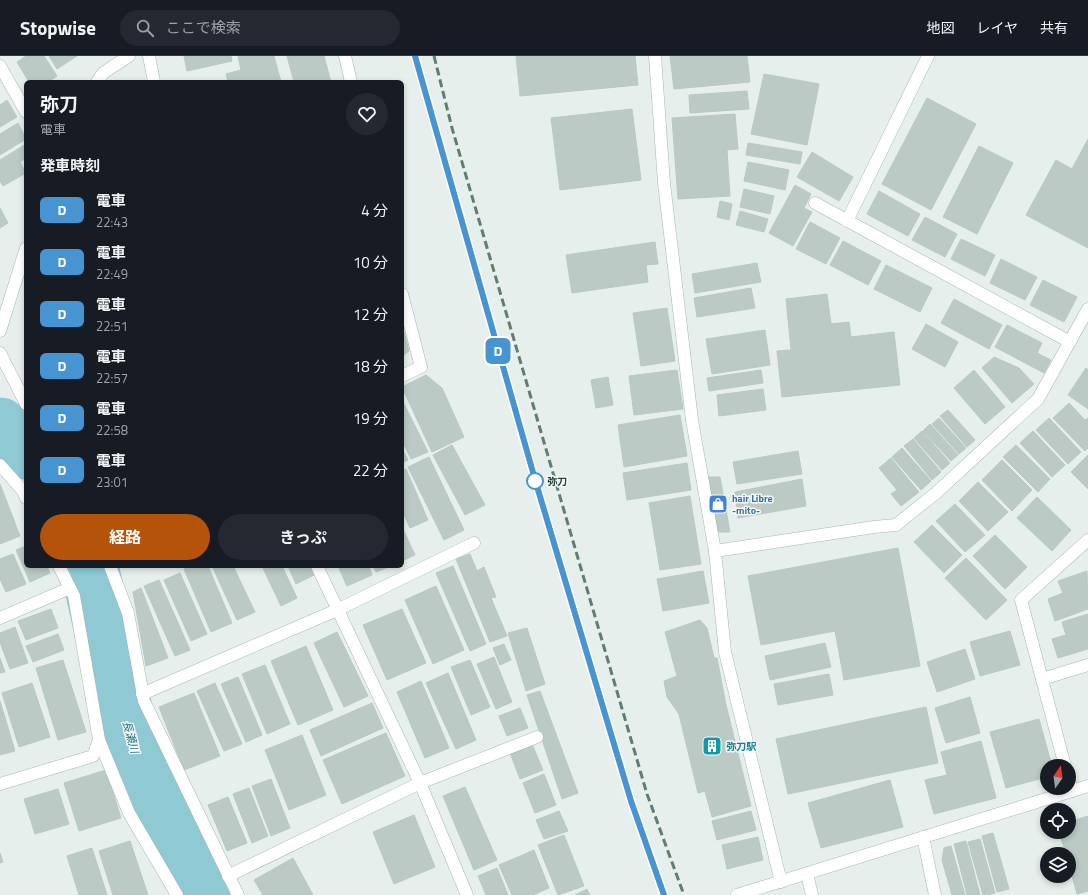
<!DOCTYPE html>
<html lang="ja">
<meta charset="utf-8">
<style>
body{margin:0;font-family:"Titillium Web","Noto Sans JP",sans-serif;background:#242831;color:#f1f3f6;height:100vh;display:flex;flex-direction:column;font-size:15px;white-space:nowrap}
*{box-sizing:border-box;margin:0}
p{font-size:13px;color:#9ea1a6}
.icon{flex:none;width:22px;height:22px;fill:none;stroke:currentColor;stroke-width:2;stroke-linecap:round;stroke-linejoin:round}
.map{position:relative;flex:1;overflow:hidden}
.sheet{position:absolute;left:24px;top:24px;width:380px;height:488px;display:flex;flex-direction:column;background:#171b24;border-radius:6px;box-shadow:0 2px 6px #0003}
.sheet>*{flex:none}
.badge{padding:0 8px;border-radius:6px;font-size:14px;line-height:26px}
.needle{width:26px;rotate:14deg}
.controls{position:absolute;left:1040px;top:703px;display:grid;gap:8px}
.controls a{display:grid;place-items:center;width:36px;height:36px;border-radius:50%;background:#171b24;box-shadow:0 2px 6px #0003;font-size:20px}
.map>.badge{position:absolute;translate:-50% -50%;box-shadow:0 0 0 2px #fff}
h2{padding:0 16px;font-size:15px;line-height:36px}
.round{display:grid;place-items:center;flex:none;width:42px;height:42px;border-radius:21px;background:#242831}
.summary{display:flex;align-items:center;justify-content:space-between;height:68px;padding:0 16px}
h1{font-size:19px;font-weight:700;line-height:30px}
.button{display:flex;gap:8px;margin-top:auto;padding:8px 16px}
.button a{flex:1;height:46px;border-radius:24px;background:#b45309;color:#fff;font-size:16px;font-weight:700;line-height:46px;text-align:center}
.button a+a{background:#242831;color:#f1f3f6}
ul{padding:0;list-style:none}
li{display:flex;align-items:center;gap:12px;height:52px;padding:0 16px}
li div{flex:1}
li b{display:block;font-size:15px}
li em{font-style:normal}
li .badge{min-width:44px;font-weight:700;text-align:center}
header{display:flex;align-items:center;gap:24px;box-sizing:border-box;height:56px;padding:0 20px;background:#171b24;border-bottom:1px solid #363941}
header strong{font-size:19px}
nav{display:flex;gap:22px;margin-inline-start:auto;font-size:14px}
.search{width:280px;height:36px;background:#242831;display:flex;align-items:center;gap:10px;box-sizing:border-box;padding:0 14px;border-radius:22px;color:#9ea1a6;font-size:15px}
.map>svg:first-child{display:block}
.lines{fill:none;stroke-linecap:round;stroke-linejoin:round}
.river{stroke:#8ec9d4;stroke-width:59}
.building{fill:#bbcac4;stroke:#b8c9c2}
.lane-casing{stroke:#a8b8b2;stroke-width:13}
.street-casing{stroke:#a8b8b2;stroke-width:13}
.lane{stroke:#fff;stroke-width:12}
.street{stroke:#fff;stroke-width:12}
.rail{stroke:#5f7d75;stroke-width:3;stroke-dasharray:8 4;stroke-linecap:butt}
.line-casing{stroke:#fff;stroke-width:9}
.line{stroke:#4694d1;stroke-width:6}
.stop-dot{fill:#fff;stroke:#4694d1;stroke-width:2}
.labels{text-anchor:middle;dominant-baseline:central;stroke-width:3;stroke-linejoin:round;paint-order:stroke}
.stop-label{font-size:10px;font-weight:bold;fill:#24423a;stroke:#f7fbf9;text-anchor:start}
.shop-label{font-size:10px;font-weight:bold;fill:#366cbe;stroke:#f7fbf9;text-anchor:start}
.culture-label{font-size:10px;font-weight:bold;fill:#0d838f;stroke:#f7fbf9;text-anchor:start}
.water-label{font-size:11px;font-style:italic;fill:#1c6f80;stroke:#f7fbf9}
</style>
<header>
<strong>Stopwise</strong>
<div class="search"><svg class="icon" aria-label="search" viewBox="0 0 24 24"><circle cx="10" cy="10" r="6"/><path d="M15 15l6 6"/></svg>ここで検索</div>
<nav><a>地図</a><a>レイヤ</a><a>共有</a></nav>
</header>
<div class="map">
<svg width="1088" height="839" viewBox="0 0 1088 839">
<rect width="100%" height="100%" fill="#e6efeb"/>
<g class="lines">
<g class="river">
<polyline points="0,371 26,394"/>
<polyline points="89,510 113,615 138,710 207,839"/>
</g>
</g>
<g class="building">
<polygon points="26,0 44,0 57,20 48,26 29,26 17,6"/>
<polygon points="49,0 77,0 57,13"/>
<polygon points="184,0 231,0 232,5 187,15"/>
<polygon points="238,0 274,0 281,26 228,26 226,18 241,14"/>
<polygon points="287,0 324,0 331,26 294,26"/>
<polygon points="516,0 635,0 638,29 520,40"/>
<polygon points="670,0 747,0 750,26 674,33"/>
<polygon points="764,18 819,28 807,89 751,78"/>
<polygon points="747,35 749,53 690,57 689,39"/>
<polygon points="927,42 976,68 931,154 882,128"/>
<polygon points="7,44 17,61 0,71 0,49"/>
<polygon points="632,53 641,124 560,134 551,62"/>
<polygon points="735,58 738,93 727,94 730,140 678,143 672,62"/>
<polygon points="18,67 26,83 0,99 0,78"/>
<polygon points="1088,83 1088,192 1026,159 1056,104 1072,113"/>
<polygon points="748,87 802,96 800,108 746,99"/>
<polygon points="26,88 26,102 20,106 26,117 3,130 0,125 0,104"/>
<polygon points="979,90 1013,107 977,178 943,161"/>
<polygon points="812,96 853,121 839,145 797,121"/>
<polygon points="748,106 789,114 785,134 744,125"/>
<polygon points="795,129 811,138 804,152 812,156 793,190 769,177"/>
<polygon points="744,133 774,140 770,158 740,151"/>
<polygon points="879,135 920,158 908,180 867,158"/>
<polygon points="720,145 732,148 729,164 717,161"/>
<polygon points="0,152 8,167 0,172"/>
<polygon points="740,155 768,163 764,176 736,169"/>
<polygon points="925,161 957,178 945,201 912,184"/>
<polygon points="810,166 840,182 826,208 796,193"/>
<polygon points="961,183 995,199 985,220 951,203"/>
<polygon points="843,185 881,205 868,229 830,209"/>
<polygon points="655,186 658,208 646,209 648,226 572,237 566,199"/>
<polygon points="1001,203 1037,221 1025,244 990,227"/>
<polygon points="757,207 761,226 695,237 692,218"/>
<polygon points="886,209 932,232 920,256 874,233"/>
<polygon points="1043,224 1077,241 1064,266 1030,249"/>
<polygon points="751,232 755,252 697,261 694,242"/>
<polygon points="827,238 831,268 849,266 851,281 894,276 900,329 782,341 777,295 791,294 786,243"/>
<polygon points="954,243 1002,269 989,293 941,267"/>
<polygon points="667,252 675,305 641,310 633,257"/>
<polygon points="926,268 958,286 945,311 912,293"/>
<polygon points="402,269 409,295 402,300"/>
<polygon points="1007,269 1042,287 1037,297 1051,304 1044,317 995,291"/>
<polygon points="765,274 770,309 712,318 706,283"/>
<polygon points="994,301 1019,312 1034,328 1012,347 982,312"/>
<polygon points="1086,312 1088,314 1088,353 1068,339"/>
<polygon points="677,314 683,353 634,359 629,320"/>
<polygon points="761,314 763,327 709,335 707,322"/>
<polygon points="974,314 1005,351 985,368 954,332"/>
<polygon points="426,319 442,332 464,381 432,396 402,331"/>
<polygon points="608,321 613,349 596,352 591,324"/>
<polygon points="763,333 766,354 719,360 717,339"/>
<polygon points="402,344 428,396 411,403 402,384"/>
<polygon points="1069,347 1085,364 1088,362 1088,392 1085,395 1053,362"/>
<polygon points="948,354 975,384 967,391 940,360"/>
<polygon points="680,359 687,400 624,411 618,369"/>
<polygon points="939,362 966,392 959,398 932,368"/>
<polygon points="1049,362 1081,396 1068,408 1036,374"/>
<polygon points="930,368 958,399 951,405 923,375"/>
<polygon points="922,375 950,407 942,414 914,382"/>
<polygon points="1033,375 1065,409 1052,421 1020,387"/>
<polygon points="913,383 941,416 932,424 904,390"/>
<polygon points="452,389 485,449 465,459 433,399"/>
<polygon points="1016,389 1050,423 1038,436 1003,401"/>
<polygon points="402,392 408,404 402,407"/>
<polygon points="902,392 931,425 921,434 892,401"/>
<polygon points="798,395 802,418 737,428 733,406"/>
<polygon points="1088,399 1088,433 1071,416"/>
<polygon points="429,401 464,474 444,484 408,411"/>
<polygon points="891,402 919,436 901,450 891,438 897,434 879,412"/>
<polygon points="1002,404 1032,434 1012,455 982,424"/>
<polygon points="687,407 691,434 627,444 623,417"/>
<polygon points="406,413 428,464 410,472 402,454 402,415"/>
<polygon points="707,421 720,421 730,476 716,476"/>
<polygon points="802,423 806,450 738,462 735,436"/>
<polygon points="978,426 1008,456 988,475 959,445"/>
<polygon points="0,428 20,480 0,488"/>
<polygon points="690,440 701,508 660,514 649,447"/>
<polygon points="1037,441 1071,474 1052,495 1017,462"/>
<polygon points="955,448 985,479 965,496 936,465"/>
<polygon points="932,469 962,499 944,517 914,486"/>
<polygon points="402,471 415,499 402,505"/>
<polygon points="995,479 1027,511 1005,533 973,500"/>
<polygon points="26,490 26,510 47,510 50,517 30,526 16,494"/>
<polygon points="898,492 920,610 844,624 835,575 761,589 748,520"/>
<polygon points="13,498 26,528 6,536 0,523 0,503"/>
<polygon points="470,498 477,515 484,511 496,541 491,542 507,580 490,586 456,503"/>
<polygon points="966,502 1007,544 986,564 945,522"/>
<polygon points="191,510 208,510 232,567 211,576 184,513"/>
<polygon points="212,510 233,510 255,556 237,564"/>
<polygon points="262,510 282,510 297,542 281,550"/>
<polygon points="288,510 310,510 314,519 296,528"/>
<polygon points="338,510 369,510 372,519 347,530"/>
<polygon points="373,510 391,510 376,516"/>
<polygon points="453,510 486,588 470,595 436,517"/>
<polygon points="703,515 709,547 663,555 657,523"/>
<polygon points="1087,515 1088,553 1055,565 1048,543 1063,537 1058,525"/>
<polygon points="180,517 207,578 191,585 164,524"/>
<polygon points="159,524 190,594 175,600 144,530"/>
<polygon points="436,530 464,594 433,608 405,544"/>
<polygon points="141,532 168,602 146,610 133,536"/>
<polygon points="51,553 58,572 26,584 18,565"/>
<polygon points="402,553 426,607 387,624 363,569"/>
<polygon points="1088,558 1088,593 1058,602 1052,583 1066,579 1062,566"/>
<polygon points="700,564 707,572 714,602 717,602 726,649 751,750 712,761 705,735 698,737 679,658 667,641 664,625 677,620 665,576"/>
<polygon points="15,571 28,607 10,613 0,586 0,577"/>
<polygon points="527,572 545,628 526,635 508,577"/>
<polygon points="1010,575 1020,609 980,620 970,586"/>
<polygon points="337,576 368,640 344,651 314,587"/>
<polygon points="58,578 64,594 33,606 26,590"/>
<polygon points="825,587 831,611 770,624 765,600"/>
<polygon points="504,588 511,604 500,609 493,592"/>
<polygon points="306,590 333,654 298,669 271,605"/>
<polygon points="965,593 975,623 937,636 927,606"/>
<polygon points="494,601 512,646 496,653 477,608"/>
<polygon points="0,602 5,616 0,617"/>
<polygon points="63,604 86,676 58,684 36,612"/>
<polygon points="470,604 490,651 471,659 451,611"/>
<polygon points="265,609 290,668 267,678 242,618"/>
<polygon points="448,617 476,684 456,693 426,627"/>
<polygon points="829,618 833,639 778,649 774,628"/>
<polygon points="238,621 262,679 246,686 221,628"/>
<polygon points="421,625 449,692 425,702 397,636"/>
<polygon points="32,627 50,681 19,691 2,637"/>
<polygon points="215,627 242,688 224,695 197,635"/>
<polygon points="540,635 578,737 562,743 527,639"/>
<polygon points="194,637 220,700 184,714 159,651"/>
<polygon points="970,641 980,677 946,687 935,652"/>
<polygon points="0,645 15,695 0,699"/>
<polygon points="372,647 383,672 321,700 310,674"/>
<polygon points="926,651 938,707 788,738 776,683"/>
<polygon points="520,652 528,672 507,680 499,660"/>
<polygon points="1039,663 1052,710 1047,710 1047,721 1006,732 990,676"/>
<polygon points="386,677 405,720 342,748 323,704"/>
<polygon points="302,679 326,739 289,754 265,694"/>
<polygon points="981,685 996,742 934,758 925,724 947,719 941,696"/>
<polygon points="532,688 543,714 520,723 510,697"/>
<polygon points="106,714 121,762 79,775 64,727"/>
<polygon points="544,718 556,749 535,757 523,727"/>
<polygon points="271,723 290,772 271,780 252,730"/>
<polygon points="890,724 903,771 821,792 808,747"/>
<polygon points="465,731 497,804 474,814 443,740"/>
<polygon points="249,732 268,780 252,787 233,738"/>
<polygon points="58,733 69,768 35,778 24,743"/>
<polygon points="228,741 247,787 227,795 208,749"/>
<polygon points="559,755 568,775 544,783 536,764"/>
<polygon points="751,755 756,774 717,784 712,765"/>
<polygon points="414,759 435,811 394,828 373,776"/>
<polygon points="1088,760 1088,835 1077,838 1069,809 1069,798 1066,798 1059,776 1069,776 1069,766"/>
<polygon points="993,777 1009,833 997,836 982,780"/>
<polygon points="564,779 584,830 558,839 538,789"/>
<polygon points="758,781 763,804 727,813 722,789"/>
<polygon points="980,783 995,837 987,839 983,839 968,786"/>
<polygon points="130,785 148,839 113,839 99,795"/>
<polygon points="966,785 980,839 967,839 954,788"/>
<polygon points="951,790 965,839 952,839 942,804 944,792"/>
<polygon points="92,792 107,839 79,839 67,800"/>
<polygon points="534,794 549,832 533,839 512,839 499,809"/>
<polygon points="0,797 3,806 0,807"/>
<polygon points="293,802 313,839 263,839 254,824"/>
<polygon points="497,812 508,839 486,839 478,820"/>
<polygon points="587,833 590,839 575,839"/>
</g>
<g class="lines">
<defs>
<g id="lane">
<polyline points="1042,623 1088,609"/>
<polyline points="99,684 129,757 177,839"/>
<polyline points="1065,710 1021,544 1088,484"/>
<polyline points="1069,725 1072,735"/>
<polyline points="420,727 537,681"/>
</g>
<g id="street">
<polyline points="149,0 154,26"/>
<polyline points="345,0 351,26"/>
<polyline points="655,0 664,127 692,364 715,495 725,596 781,826"/>
<polyline points="0,10 26,56"/>
<polyline points="97,26 103,17 129,0"/>
<polyline points="815,147 1070,286"/>
<polyline points="847,165 928,0"/>
<polyline points="402,238 421,311 402,320"/>
<polyline points="0,275 26,192"/>
<polyline points="0,297 26,348"/>
<polyline points="0,409 23,435 26,442"/>
<polyline points="715,495 874,471 896,469 936,437 1038,343 1088,253"/>
<polyline points="110,510 128,557 144,645 238,839"/>
<polyline points="317,510 420,727 467,839"/>
<polyline points="0,562 70,532"/>
<polyline points="142,638 337,554 474,487"/>
<polyline points="0,728 93,700 99,684 74,540 59,510"/>
<polyline points="923,781 935,839"/>
<polyline points="807,818 812,839"/>
<polyline points="228,820 420,727"/>
<polyline points="737,839 1088,730"/>
</g>
</defs>
<use href="#lane" class="lane-casing"/>
<use href="#street" class="street-casing"/>
<use href="#lane" class="lane"/>
<use href="#street" class="street"/>
<g class="rail">
<polyline points="415,0 536,427 631,745 664,839"/>
<polyline points="434,0 452,72 647,738 684,839"/>
</g>
</g>
<g class="lines">
<defs>
<polyline id="line" points="415,0 536,427 631,745 664,839"/>
</defs>
<use href="#line" class="line-casing"/>
<use href="#line" class="line"/>
</g>
<defs>
<symbol id="shop-square" viewBox="-11 -11 22 22"><rect x="-9" y="-9" width="18" height="18" rx="4" fill="#3f7fe0" stroke="#f7fbf9"/><path d="M-5-2.5h2.3a2.7 3.5 0 0 1 5.4 0H5L5.5 6h-11ZM-1.5-2.5h3a1.5 2.3 0 0 0-3 0Z" fill="#fff"/></symbol>
<symbol id="building-square" viewBox="-11 -11 22 22"><rect x="-9" y="-9" width="18" height="18" rx="4" fill="#0f9aa8" stroke="#f7fbf9"/><path d="M-4-6H4V6H1V3H-1V6H-4ZM-2.5-4.3h1.7v1.8h-1.7ZM.8-4.3h1.7v1.8H.8ZM-2.5-1h1.7V.8h-1.7ZM.8-1h1.7V.8H.8Z" fill="#fff"/></symbol>
</defs>
<g fill-rule="evenodd">
<use href="#shop-square" x="707" y="437" width="22" height="22"/>
<use href="#building-square" x="701" y="679" width="22" height="22"/>
</g>
<circle class="stop-dot" cx="535" cy="425" r="8"/>
<g class="labels">
<g class="stop-label">
<text x="547" y="425">弥刀</text>
</g>
<g class="shop-label">
<text x="732" y="442">hair Libre<tspan x="732" dy="12">-mito-</tspan></text>
</g>
<g class="culture-label">
<text x="726" y="690">弥刀駅</text>
</g>
<g class="water-label">
<text transform="translate(131 681) rotate(75)">長瀬川</text>
</g>
</g>
</svg>
<div class="controls">
<a><svg class="needle" viewBox="-14 -14 28 28"><path d="M0-13l5 13h-10z" fill="#e53935"/><path d="M0 13l5-13h-10z" fill="#9ea1a6"/></svg></a>
<a><svg class="icon" aria-label="locate" viewBox="0 0 24 24"><circle cx="12" cy="12" r="6"/><path d="M12 2v4M12 18v4M2 12h4M18 12h4"/></svg></a>
<a><svg class="icon" aria-label="layers" viewBox="0 0 24 24"><path d="M12 4l9 5-9 5-9-5zM3 14l9 5 9-5"/></svg></a>
</div>
<b class="badge" style="left:498px;top:295px;background:#4694d1;color:#fff">D</b>
<section class="sheet">
<div class="summary"><div><h1>弥刀</h1><p>電車</p></div><a class="round"><svg class="icon" aria-label="heart" viewBox="0 0 24 24"><path d="M12 20l-8-8c-3-5 5-10 8-4 3-6 11-1 8 4z"/></svg></a></div>
<h2>発車時刻</h2>
<ul>
<li><span class="badge" style="background:#4694d1;color:#fff">D</span><div><b>電車</b><p>22:43</p></div><em>4 分</em></li>
<li><span class="badge" style="background:#4694d1;color:#fff">D</span><div><b>電車</b><p>22:49</p></div><em>10 分</em></li>
<li><span class="badge" style="background:#4694d1;color:#fff">D</span><div><b>電車</b><p>22:51</p></div><em>12 分</em></li>
<li><span class="badge" style="background:#4694d1;color:#fff">D</span><div><b>電車</b><p>22:57</p></div><em>18 分</em></li>
<li><span class="badge" style="background:#4694d1;color:#fff">D</span><div><b>電車</b><p>22:58</p></div><em>19 分</em></li>
<li><span class="badge" style="background:#4694d1;color:#fff">D</span><div><b>電車</b><p>23:01</p></div><em>22 分</em></li>
</ul>
<div class="button"><a>経路</a><a>きっぷ</a></div>
</section>
</div>
